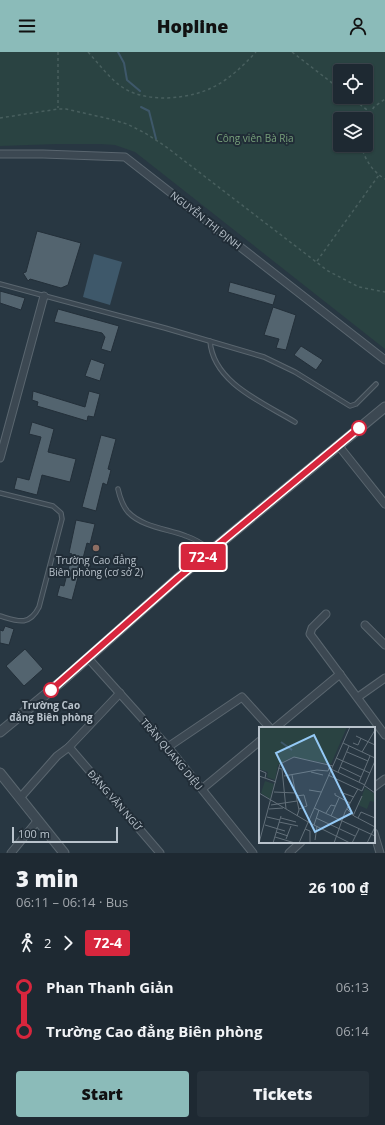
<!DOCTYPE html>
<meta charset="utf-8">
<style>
body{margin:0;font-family:"Open Sans",sans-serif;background:#26313a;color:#f1f3f6;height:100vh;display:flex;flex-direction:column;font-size:15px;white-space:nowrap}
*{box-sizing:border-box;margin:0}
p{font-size:13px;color:#a1a6ac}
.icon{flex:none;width:22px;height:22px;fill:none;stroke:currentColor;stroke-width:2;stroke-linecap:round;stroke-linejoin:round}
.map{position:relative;height:801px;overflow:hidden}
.panel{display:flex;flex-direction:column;background:#1e2932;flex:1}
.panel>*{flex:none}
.badge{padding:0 8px;border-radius:3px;font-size:14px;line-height:26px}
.tools{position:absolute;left:333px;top:12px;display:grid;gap:8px}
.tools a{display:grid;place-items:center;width:40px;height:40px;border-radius:4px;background:#1e2932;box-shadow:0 1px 3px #0004,0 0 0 1px #3c454d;font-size:20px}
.scale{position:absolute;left:12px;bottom:10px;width:106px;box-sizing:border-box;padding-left:4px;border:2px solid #b9c3cc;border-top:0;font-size:11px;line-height:14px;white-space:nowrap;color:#b9c3cc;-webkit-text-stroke:3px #212d37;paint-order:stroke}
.map>.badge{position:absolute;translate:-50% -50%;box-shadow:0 0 0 2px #fff}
.legs{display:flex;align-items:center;gap:6px;height:44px;padding:0 16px;font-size:13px}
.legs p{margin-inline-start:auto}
.head{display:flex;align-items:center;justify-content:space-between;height:68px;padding:0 16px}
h1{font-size:22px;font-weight:800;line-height:30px}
.cta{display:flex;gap:8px;margin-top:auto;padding:8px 16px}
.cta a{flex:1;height:46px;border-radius:4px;background:#8bbbb9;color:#111;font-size:16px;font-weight:800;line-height:46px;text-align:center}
.cta a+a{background:#26313a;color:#f1f3f6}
ul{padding:0 16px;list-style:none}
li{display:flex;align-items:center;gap:14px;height:44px;font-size:15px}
li i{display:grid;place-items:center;width:6px;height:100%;margin:0 5px;background:currentColor}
li i::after{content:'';width:10px;height:10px;margin:-5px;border:3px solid;border-radius:50%;background:#1e2932}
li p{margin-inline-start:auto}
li:first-child i{background:linear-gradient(#0000 50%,currentColor 0)}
li:last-child i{background:linear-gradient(currentColor 50%,#0000 0)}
header{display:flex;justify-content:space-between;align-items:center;height:52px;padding:0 16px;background:#8bbbb9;color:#111;font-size:18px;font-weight:800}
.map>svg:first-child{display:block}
.green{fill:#2a4342;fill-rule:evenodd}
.water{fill:#3e586a}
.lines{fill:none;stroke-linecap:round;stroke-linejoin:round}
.stream{stroke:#3e586a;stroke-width:2}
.building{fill:#53646f;stroke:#232f39}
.service-casing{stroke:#5a666f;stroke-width:5.5}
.minor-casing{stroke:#5a666f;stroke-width:9}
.tertiary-casing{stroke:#5a666f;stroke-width:11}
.path{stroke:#485f5e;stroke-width:1.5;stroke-dasharray:3 3;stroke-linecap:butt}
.service{stroke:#3c4852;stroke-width:3.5}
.minor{stroke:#3c4852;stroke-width:7}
.tertiary{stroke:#3c4852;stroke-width:9}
.line-1-casing{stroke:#fff;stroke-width:9}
.line-1{stroke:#d7263d;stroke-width:6}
.stop-1-dot{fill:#fff;stroke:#d7263d;stroke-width:2}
.education-dot{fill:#8d6e63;stroke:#212d37;stroke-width:1.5}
.labels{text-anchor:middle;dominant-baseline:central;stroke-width:4;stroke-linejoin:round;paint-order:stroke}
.park-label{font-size:10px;fill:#78a17b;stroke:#212d37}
.street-label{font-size:10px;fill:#b9c3cc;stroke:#212d37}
.poi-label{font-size:10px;fill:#b9c3cc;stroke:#212d37}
.stop-label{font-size:10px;font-weight:bold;fill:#b9c3cc;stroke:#212d37}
.inset-river{fill:none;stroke:#3e586a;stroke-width:2}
.inset-road{fill:none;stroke:#626f79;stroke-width:1}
.view{fill:#94c9f5;fill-opacity:0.15;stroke:#94c9f5;stroke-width:2}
.inset-edge{fill:none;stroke:#b9c3cc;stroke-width:2}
</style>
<header><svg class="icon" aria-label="menu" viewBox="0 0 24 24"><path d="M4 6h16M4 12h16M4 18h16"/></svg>Hopline<svg class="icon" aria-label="person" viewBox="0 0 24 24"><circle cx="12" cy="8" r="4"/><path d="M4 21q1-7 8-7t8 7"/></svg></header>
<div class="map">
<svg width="385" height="801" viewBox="0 0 385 801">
<rect width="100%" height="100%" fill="#283742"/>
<path class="green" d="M 0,0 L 385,0 L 385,297 L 135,100 L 115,93 L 101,92 L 57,92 L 0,94 ZM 340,19 L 366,19 L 366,45 L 340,45 ZM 340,67 L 366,67 L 366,93 L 340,93 Z"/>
<polygon class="water" points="94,202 122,210 110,253 83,245"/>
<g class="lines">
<g class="stream">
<polyline points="118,0 124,11 127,28 140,39"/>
<polyline points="141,55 149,59 156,87"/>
</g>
</g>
<g class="building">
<polygon points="37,179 81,191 68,233 61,236 30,227 28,229 23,221 26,220"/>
<polygon points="230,230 276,243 273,253 228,240"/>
<polygon points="0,239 25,246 21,258 0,251"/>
<polygon points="273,255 296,263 286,298 276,296 279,287 264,283"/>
<polygon points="58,257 119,274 111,300 101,297 105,285 102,281 54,270"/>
<polygon points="301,294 323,308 316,318 294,303"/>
<polygon points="91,307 105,312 100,329 85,324"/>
<polygon points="33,339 85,355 89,339 100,342 94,365 88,364 87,369 37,354 38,350 32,348"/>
<polygon points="32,370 54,377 48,400 76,407 70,430 42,423 37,443 14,437 17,425 29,428 41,385 29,382"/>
<polygon points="101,383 116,387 108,417 111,418 107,433 103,431 96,459 82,455"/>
<polygon points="76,468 95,472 90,492 87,491 72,548 57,544 60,533 64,534 72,502 69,501"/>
<polygon points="5,574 14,577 9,593 0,591 0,578 3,579"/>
<polygon points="25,597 43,617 24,634 6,614"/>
</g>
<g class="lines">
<defs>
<g id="service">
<polyline points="0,232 165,276 264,305 295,320 350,354 356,352 376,332"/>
<path d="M 210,289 C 213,331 264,351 295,370"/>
<path d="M 118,437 C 120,446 122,453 128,460 C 142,475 168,477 186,484 C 195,487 203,492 211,498"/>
<path d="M 0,441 L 53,454 L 61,461 L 62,467 L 39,555 C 29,575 17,569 0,564"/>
</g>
<g id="minor">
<polyline points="0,102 43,102 125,105 385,308"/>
<polyline points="338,393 385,452"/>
<polyline points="0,406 44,244"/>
<polyline points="326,562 312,576 310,582 385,683"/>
<polyline points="365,573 385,593"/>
<polyline points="88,606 168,695 253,801"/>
<polyline points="358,645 385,626"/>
<polyline points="275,676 340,622"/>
<polyline points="69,695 160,801"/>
<polyline points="168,695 242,645 270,676"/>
<polyline points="374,735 385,727"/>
<polyline points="202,737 260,689"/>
<polyline points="20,746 57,704 69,695 120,641"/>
<polyline points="374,781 380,801"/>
<polyline points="11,801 38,768"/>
<polyline points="289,801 301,790"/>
</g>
<g id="tertiary">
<polyline points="0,680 62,629 178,526 385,355"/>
<polyline points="0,721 64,801"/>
</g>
</defs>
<use href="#service" class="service-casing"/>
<use href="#minor" class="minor-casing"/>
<use href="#tertiary" class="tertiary-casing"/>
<g class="path">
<polyline points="58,0 58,56"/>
<path d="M 88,0 C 99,12 109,26 122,35 C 135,44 152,46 166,46 C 208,44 228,30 256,0"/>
<polyline points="292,0 340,37"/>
<polyline points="350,45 370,60"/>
<polyline points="0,66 58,57 66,57 110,67 127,72 145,81 165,94 328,219 359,235 385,240"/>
<polyline points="366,67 374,55 385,47"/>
<path d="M 361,93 C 365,108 372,119 385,127"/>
<polyline points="317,209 379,123"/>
</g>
<use href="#service" class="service"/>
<use href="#minor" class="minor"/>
<use href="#tertiary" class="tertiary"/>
</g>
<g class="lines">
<defs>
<polyline id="line-1" points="51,638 178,526 359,376"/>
</defs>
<use href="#line-1" class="line-1-casing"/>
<use href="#line-1" class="line-1"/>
</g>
<g class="stop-1-dot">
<circle cx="359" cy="376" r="7"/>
<circle cx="51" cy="638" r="7"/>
</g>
<circle class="education-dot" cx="96" cy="496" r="4"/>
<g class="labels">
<g class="park-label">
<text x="255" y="86">Công viên Bà Rịa</text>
</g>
<g class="street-label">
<text transform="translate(206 168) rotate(38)">NGUYỄN THỊ ĐỊNH</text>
<text transform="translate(172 702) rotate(50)">TRẦN QUANG DIỆU</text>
<text transform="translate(115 748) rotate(49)">ĐẶNG VĂN NGỮ</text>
</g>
<g class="poi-label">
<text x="96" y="508">Trường Cao đẳng<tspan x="96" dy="12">Biên phòng (cơ sở 2)</tspan></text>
</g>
<g class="stop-label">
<text x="51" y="653">Trường Cao<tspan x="51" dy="12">đẳng Biên phòng</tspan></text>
</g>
</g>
<g transform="translate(259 675)">
<rect width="116" height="116" fill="#283742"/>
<path d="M 88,0 L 72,37 L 33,30 L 19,38 L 16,53 L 8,50 L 9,45 L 0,42 L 0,1 ZM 6,54 L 15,57 L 11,72 L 2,66 ZM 106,61 L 116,67 L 116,75 L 111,74 L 108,82 L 99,78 Z" fill="#2a4342"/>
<path class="inset-river" d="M 22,15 L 33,23"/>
<path class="inset-road" d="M 97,9 L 116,18M 84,16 L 116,31M 94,16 L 99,18 L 102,11M 88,25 L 109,34M 103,25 L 116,3M 77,31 L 111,46M 81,40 L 102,50M 19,41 L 23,42 L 27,82M 72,42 L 106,58M 0,43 L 7,46 L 6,51M 52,45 L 64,48M 79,45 L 90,19M 33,48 L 40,83 L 38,89M 69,48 L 103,64 L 116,34M 0,49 L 17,55M 25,49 L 58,43 L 69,44 L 70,41M 100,55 L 111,29M 106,59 L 116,66M 50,63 L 62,65M 15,65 L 37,66M 81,65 L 95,70M 0,66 L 49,95 L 91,116M 76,66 L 76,68 L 91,76M 37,69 L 45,68 L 48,79 L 40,82M 12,78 L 38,74M 55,81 L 116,109M 10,82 L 24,81M 88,82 L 95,89 L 116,100M 67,86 L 72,78 L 76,79M 72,89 L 80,71M 94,89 L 103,69M 8,90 L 21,93M 22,91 L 37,95M 57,91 L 96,109M 99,91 L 102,85 L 116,91M 20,95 L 39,99M 6,98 L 26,104M 55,98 L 60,83M 46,102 L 51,104 L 51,116M 17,105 L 29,109M 16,110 L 36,116M 27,112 L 32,99M 56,113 L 58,99M 0,116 L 21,37 L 35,30 L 74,39M 14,116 L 22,89M 40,116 L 91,0M 75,116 L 86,85 L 99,62M 93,116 L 100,102M 108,116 L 116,100"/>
<path class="view" d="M 55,8 L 93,86 L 56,105 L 17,26 Z"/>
<rect width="116" height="116" class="inset-edge"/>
</g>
</svg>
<div class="tools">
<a><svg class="icon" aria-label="locate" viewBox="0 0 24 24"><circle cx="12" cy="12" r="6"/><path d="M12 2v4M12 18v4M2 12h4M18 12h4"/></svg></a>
<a><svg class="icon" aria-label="layers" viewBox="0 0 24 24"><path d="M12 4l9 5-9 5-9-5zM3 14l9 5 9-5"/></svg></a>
</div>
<div class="scale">100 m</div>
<b class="badge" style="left:203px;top:505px;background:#d7263d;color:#fff">72-4</b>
</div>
<section class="panel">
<div class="head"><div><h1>3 min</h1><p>06:11 – 06:14 · Bus</p></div><b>26 100 ₫</b></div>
<div class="legs"><svg class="icon" aria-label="walk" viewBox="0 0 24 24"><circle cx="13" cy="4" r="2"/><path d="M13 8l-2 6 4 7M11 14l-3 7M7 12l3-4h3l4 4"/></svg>2<svg class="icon" aria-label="forward" viewBox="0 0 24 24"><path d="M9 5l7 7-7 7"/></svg><b class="badge" style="background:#d7263d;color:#fff">72-4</b></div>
<ul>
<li><i style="color:#d7263d"></i><b>Phan Thanh Giản</b><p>06:13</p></li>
<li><i style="color:#d7263d"></i><b>Trường Cao đẳng Biên phòng</b><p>06:14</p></li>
</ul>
<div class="cta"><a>Start</a><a>Tickets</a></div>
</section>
